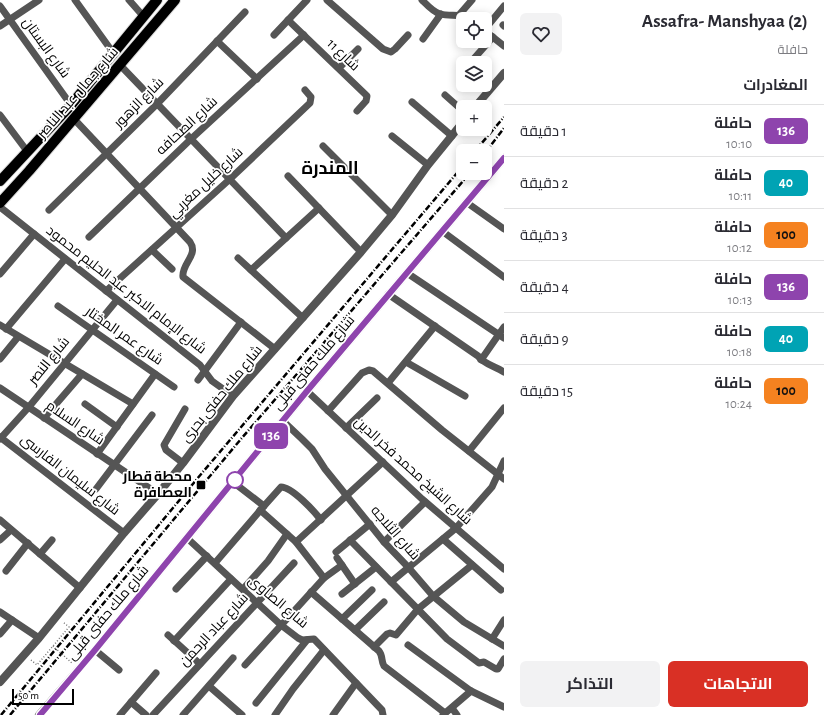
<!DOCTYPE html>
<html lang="ar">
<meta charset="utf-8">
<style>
body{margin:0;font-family:"Alegreya Sans",Cairo,sans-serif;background:#f2f2f3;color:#2b2b33;direction:rtl;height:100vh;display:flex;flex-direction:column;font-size:15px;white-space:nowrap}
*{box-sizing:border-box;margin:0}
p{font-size:13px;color:#7c7c81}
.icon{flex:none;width:22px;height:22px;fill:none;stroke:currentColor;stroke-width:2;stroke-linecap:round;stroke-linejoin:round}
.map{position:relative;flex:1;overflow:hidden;direction:ltr}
.details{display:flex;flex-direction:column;background:#fff;width:320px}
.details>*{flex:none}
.badge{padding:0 8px;border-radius:6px;font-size:14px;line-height:26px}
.tools{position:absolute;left:456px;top:12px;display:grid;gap:8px}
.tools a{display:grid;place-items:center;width:36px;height:36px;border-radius:6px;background:#fff;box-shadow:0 2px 10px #0003;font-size:20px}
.scale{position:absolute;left:12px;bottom:10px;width:62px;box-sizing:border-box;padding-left:4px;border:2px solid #000;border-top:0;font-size:11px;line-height:14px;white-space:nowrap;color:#000;-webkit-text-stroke:3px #fff;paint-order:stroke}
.map>.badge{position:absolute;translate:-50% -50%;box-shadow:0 0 0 2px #fff}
h2{padding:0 16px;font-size:15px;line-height:36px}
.round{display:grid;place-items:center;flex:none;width:42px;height:42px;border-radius:6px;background:#f2f2f3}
.headline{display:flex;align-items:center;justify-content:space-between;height:68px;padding:0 16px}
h1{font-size:19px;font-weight:700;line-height:30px}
.cta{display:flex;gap:8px;margin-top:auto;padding:8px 16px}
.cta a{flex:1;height:46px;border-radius:6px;background:#d93025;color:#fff;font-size:16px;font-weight:700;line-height:46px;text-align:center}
.cta a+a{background:#f2f2f3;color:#2b2b33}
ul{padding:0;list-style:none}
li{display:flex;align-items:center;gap:12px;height:52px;padding:0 16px;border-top:1px solid #e1e1e2}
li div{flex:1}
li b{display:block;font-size:15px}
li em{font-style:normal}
li .badge{min-width:44px;font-weight:700;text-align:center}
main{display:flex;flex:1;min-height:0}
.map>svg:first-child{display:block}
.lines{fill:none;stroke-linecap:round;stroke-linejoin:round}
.primary-casing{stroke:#dbdbdb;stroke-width:12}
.path{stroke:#777;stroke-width:1.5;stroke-dasharray:1 2;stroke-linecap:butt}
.minor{stroke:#555;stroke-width:7}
.tertiary{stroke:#555;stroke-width:8}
.primary{stroke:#000;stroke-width:10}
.rail{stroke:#000;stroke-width:2.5;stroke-dasharray:6 2 1 2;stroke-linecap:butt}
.path-bridge{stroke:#777;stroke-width:1.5;stroke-dasharray:1 2;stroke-linecap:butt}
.line-casing{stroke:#fff;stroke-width:9}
.line{stroke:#8e44ad;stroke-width:6}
.stop-dot{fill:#fff;stroke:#8e44ad;stroke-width:2}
.poi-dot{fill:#000;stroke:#fff;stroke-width:1.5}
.labels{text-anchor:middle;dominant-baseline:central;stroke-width:3.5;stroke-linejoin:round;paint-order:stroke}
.street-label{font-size:14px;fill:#000;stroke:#fff}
.poi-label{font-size:14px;font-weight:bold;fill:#000;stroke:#fff;text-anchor:end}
.district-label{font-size:18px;font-weight:bold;fill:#000;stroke:#fff}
</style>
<main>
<section class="details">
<div class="headline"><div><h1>Assafra- Manshyaa (2)</h1><p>حافلة</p></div><a class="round"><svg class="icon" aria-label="heart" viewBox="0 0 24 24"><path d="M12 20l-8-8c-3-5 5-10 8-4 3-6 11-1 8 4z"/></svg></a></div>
<h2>المغادرات</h2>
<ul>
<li><span class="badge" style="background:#8e44ad;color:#fff">136</span><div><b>حافلة</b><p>10:10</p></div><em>1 دقيقة</em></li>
<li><span class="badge" style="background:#00a3b4;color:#fff">40</span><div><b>حافلة</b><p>10:11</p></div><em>2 دقيقة</em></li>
<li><span class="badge" style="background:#f58220;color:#111">100</span><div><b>حافلة</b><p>10:12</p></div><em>3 دقيقة</em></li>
<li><span class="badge" style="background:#8e44ad;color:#fff">136</span><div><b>حافلة</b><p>10:13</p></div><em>4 دقيقة</em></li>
<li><span class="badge" style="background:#00a3b4;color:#fff">40</span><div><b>حافلة</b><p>10:18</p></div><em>9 دقيقة</em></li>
<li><span class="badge" style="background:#f58220;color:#111">100</span><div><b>حافلة</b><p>10:24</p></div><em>15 دقيقة</em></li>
</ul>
<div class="cta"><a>الاتجاهات</a><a>التذاكر</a></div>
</section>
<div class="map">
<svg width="504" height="715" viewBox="0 0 504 715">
<rect width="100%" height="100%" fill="#fff"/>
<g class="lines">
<defs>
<g id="primary">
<polyline points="0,181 71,105 157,0"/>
<polyline points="0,203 29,171 175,0"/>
</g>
</defs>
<use href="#primary" class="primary-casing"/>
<polyline class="path" points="31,660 37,665 69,627 63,622"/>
<g class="minor">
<polyline points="75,0 114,54"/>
<polyline points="129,0 144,17"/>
<polyline points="327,0 383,49 391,52 395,49 408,35"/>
<path d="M 422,0 C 427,5 433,12 440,14 C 451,17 460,13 469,19"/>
<polyline points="0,6 71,105"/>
<polyline points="459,15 472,0"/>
<polyline points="288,20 365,94 367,96 366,101 357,111"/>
<polyline points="503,25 504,26"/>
<polyline points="0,26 39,0"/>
<polyline points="485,29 504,6"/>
<polyline points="485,31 504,46"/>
<polyline points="274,35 307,0"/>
<polyline points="423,39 441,14"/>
<polyline points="217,41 257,79"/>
<polyline points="470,63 493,37"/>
<polyline points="120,65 286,238"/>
<polyline points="339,68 358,49"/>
<polyline points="445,95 463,111"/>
<polyline points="412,102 452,136"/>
<polyline points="0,115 27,151"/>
<path d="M 74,119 L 190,242 C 199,255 181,264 183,277 L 275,349"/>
<polyline points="392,136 428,165"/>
<polyline points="323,146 392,215"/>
<polyline points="288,176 361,252"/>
<polyline points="466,202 504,229"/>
<polyline points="0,207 200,365 212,381 233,396"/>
<polyline points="49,210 157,104 245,12"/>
<polyline points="442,231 504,277"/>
<polyline points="89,237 191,139 304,35"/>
<polyline points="152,250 172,269"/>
<polyline points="238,258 303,318"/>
<polyline points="251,270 319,208"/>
<polyline points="407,273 504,338"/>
<polyline points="0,274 34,234"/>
<polyline points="106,291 230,179 310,103 311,97 305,90"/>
<path d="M 388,294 L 478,356 C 485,365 495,366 504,372"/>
<polyline points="58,306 174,387"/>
<polyline points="0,325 133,404"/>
<polyline points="6,329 65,259"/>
<polyline points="0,359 18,337"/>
<polyline points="481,360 504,327"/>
<polyline points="406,362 465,396"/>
<polyline points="198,380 241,322"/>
<polyline points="388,383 435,326"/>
<polyline points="0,388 158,494"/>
<polyline points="307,391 422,499 504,569"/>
<polyline points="85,404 117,427"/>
<polyline points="328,411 362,373 369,370 373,371 442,430 504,479"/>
<polyline points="44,418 82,374"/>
<polyline points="283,421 302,439 312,449 325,469 384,542 408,567 433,596 464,622 504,646"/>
<polyline points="346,428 377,398"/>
<polyline points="0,437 124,533"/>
<polyline points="0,439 28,408 117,300"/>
<polyline points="469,451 504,408"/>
<polyline points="97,454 155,374"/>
<polyline points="183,463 166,450 164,445 185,409"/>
<polyline points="233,482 264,506"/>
<polyline points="96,489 152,415"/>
<polyline points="260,510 296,542 324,578"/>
<polyline points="0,520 80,588"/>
<polyline points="187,538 281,625 298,638 302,640 314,639 382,710 383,715"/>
<polyline points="443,539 501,590"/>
<polyline points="0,540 11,530"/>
<polyline points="350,540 447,639 479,663 484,662 496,669 498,669 504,659"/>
<polyline points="296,542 383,462"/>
<polyline points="384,542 425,502"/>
<polyline points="336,552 370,524"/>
<polyline points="40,554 52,540"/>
<polyline points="337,558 355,584"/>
<path d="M 215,563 L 264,506 L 281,487 C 292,487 314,511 321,520"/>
<polyline points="6,571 28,543"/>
<polyline points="391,582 456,528 492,487 504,461"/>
<polyline points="176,589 207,556"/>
<polyline points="243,589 268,561 287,534"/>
<path d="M 311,592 L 379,651 C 383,656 381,661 384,666 L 445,713"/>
<polyline points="342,594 376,567"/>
<polyline points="0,612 39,638"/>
<polyline points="342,619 372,590"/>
<polyline points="355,630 384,602"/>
<polyline points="0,634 12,620"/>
<polyline points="168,635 200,664"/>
<polyline points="492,639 504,620"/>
<polyline points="174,641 231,579"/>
<polyline points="408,645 471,691 504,707"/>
<polyline points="374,647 387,634 390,633 396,635 418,609 472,565"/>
<polyline points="95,650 119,670"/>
<polyline points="245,665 324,578 342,565"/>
<polyline points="209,686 242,715"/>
<polyline points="131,702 146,715"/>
<polyline points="256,703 307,640"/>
<polyline points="452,708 457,715"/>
<polyline points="120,715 156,673"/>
<polyline points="153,715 294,563"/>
<polyline points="183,715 233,658"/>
<polyline points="275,715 293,689 324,650"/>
<polyline points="333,715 356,683"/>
<polyline points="443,715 471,691"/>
</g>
<g class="tertiary">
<polyline points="475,107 504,73"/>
<polyline points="0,682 39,638 124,533 158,494 183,463 233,396 361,252 392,215 428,165 463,122"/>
<polyline points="39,715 95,650 307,391 504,158"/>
</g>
<use href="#primary" class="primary"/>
<g class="rail">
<polyline points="475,151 504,117"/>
<polyline points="485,153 504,128"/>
<polyline points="1,715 202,473 463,166"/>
<polyline points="10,715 241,439 470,173"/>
</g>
<polyline class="path-bridge" points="53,646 73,664"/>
</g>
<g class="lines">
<defs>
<polyline id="line" points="40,715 95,650 307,391 504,158"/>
</defs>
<use href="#line" class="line-casing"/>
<use href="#line" class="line"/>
</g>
<circle class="stop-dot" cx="235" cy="480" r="8"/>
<rect class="poi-dot" x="196" y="480" width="10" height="10" rx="2"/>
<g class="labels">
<g class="street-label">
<text transform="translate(46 48) rotate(54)">شارع البستان</text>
<text transform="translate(343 55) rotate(44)">شارع 11</text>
<text transform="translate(78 93) rotate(-49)">شارع جمال عبد الناصر</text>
<text transform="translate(139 103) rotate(-45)">شارع الزهور</text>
<text transform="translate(187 126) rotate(-43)">شارع الصحافه</text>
<text transform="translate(206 183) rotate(-43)">شارع خليل مغربي</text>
<text transform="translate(126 290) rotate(38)">شارع الإمام الاكبر عبد الحليم محمود</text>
<text transform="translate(124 336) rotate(35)">شارع عمر المختار</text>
<text transform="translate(49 361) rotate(-51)">شارع النصر</text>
<text transform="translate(314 363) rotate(-50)">شارع ملك حفنى قبلى</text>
<text transform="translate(222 394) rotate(-51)">شارع ملك حفنى بحرى</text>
<text transform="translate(75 423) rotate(34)">شارع السلام</text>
<text transform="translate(413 471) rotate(42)">شارع الشيخ محمد فخر الدين</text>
<text transform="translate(70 475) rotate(38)">شارع سليمان الفارسى</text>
<text transform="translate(395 533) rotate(49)">شارع الثلاجه</text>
<text transform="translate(278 602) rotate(40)">شارع الصاوى</text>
<text transform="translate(108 613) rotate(-50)">شارع ملك حفنى قبلى</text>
<text transform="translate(214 630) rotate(-47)">شارع عباد الرحمن</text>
</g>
<g class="poi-label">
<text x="192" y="477">محطة قطار<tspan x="192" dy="16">العصافرة</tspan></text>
</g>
<g class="district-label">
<text x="330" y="169">المندرة</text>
</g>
</g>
</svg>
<div class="tools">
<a><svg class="icon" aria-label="locate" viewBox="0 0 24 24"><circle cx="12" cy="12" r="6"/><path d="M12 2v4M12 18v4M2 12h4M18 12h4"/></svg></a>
<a><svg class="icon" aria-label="layers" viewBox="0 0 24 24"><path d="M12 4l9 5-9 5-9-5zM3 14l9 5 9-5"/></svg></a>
<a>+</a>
<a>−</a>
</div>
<div class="scale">50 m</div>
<b class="badge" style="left:271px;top:436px;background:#8e44ad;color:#fff">136</b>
</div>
</main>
